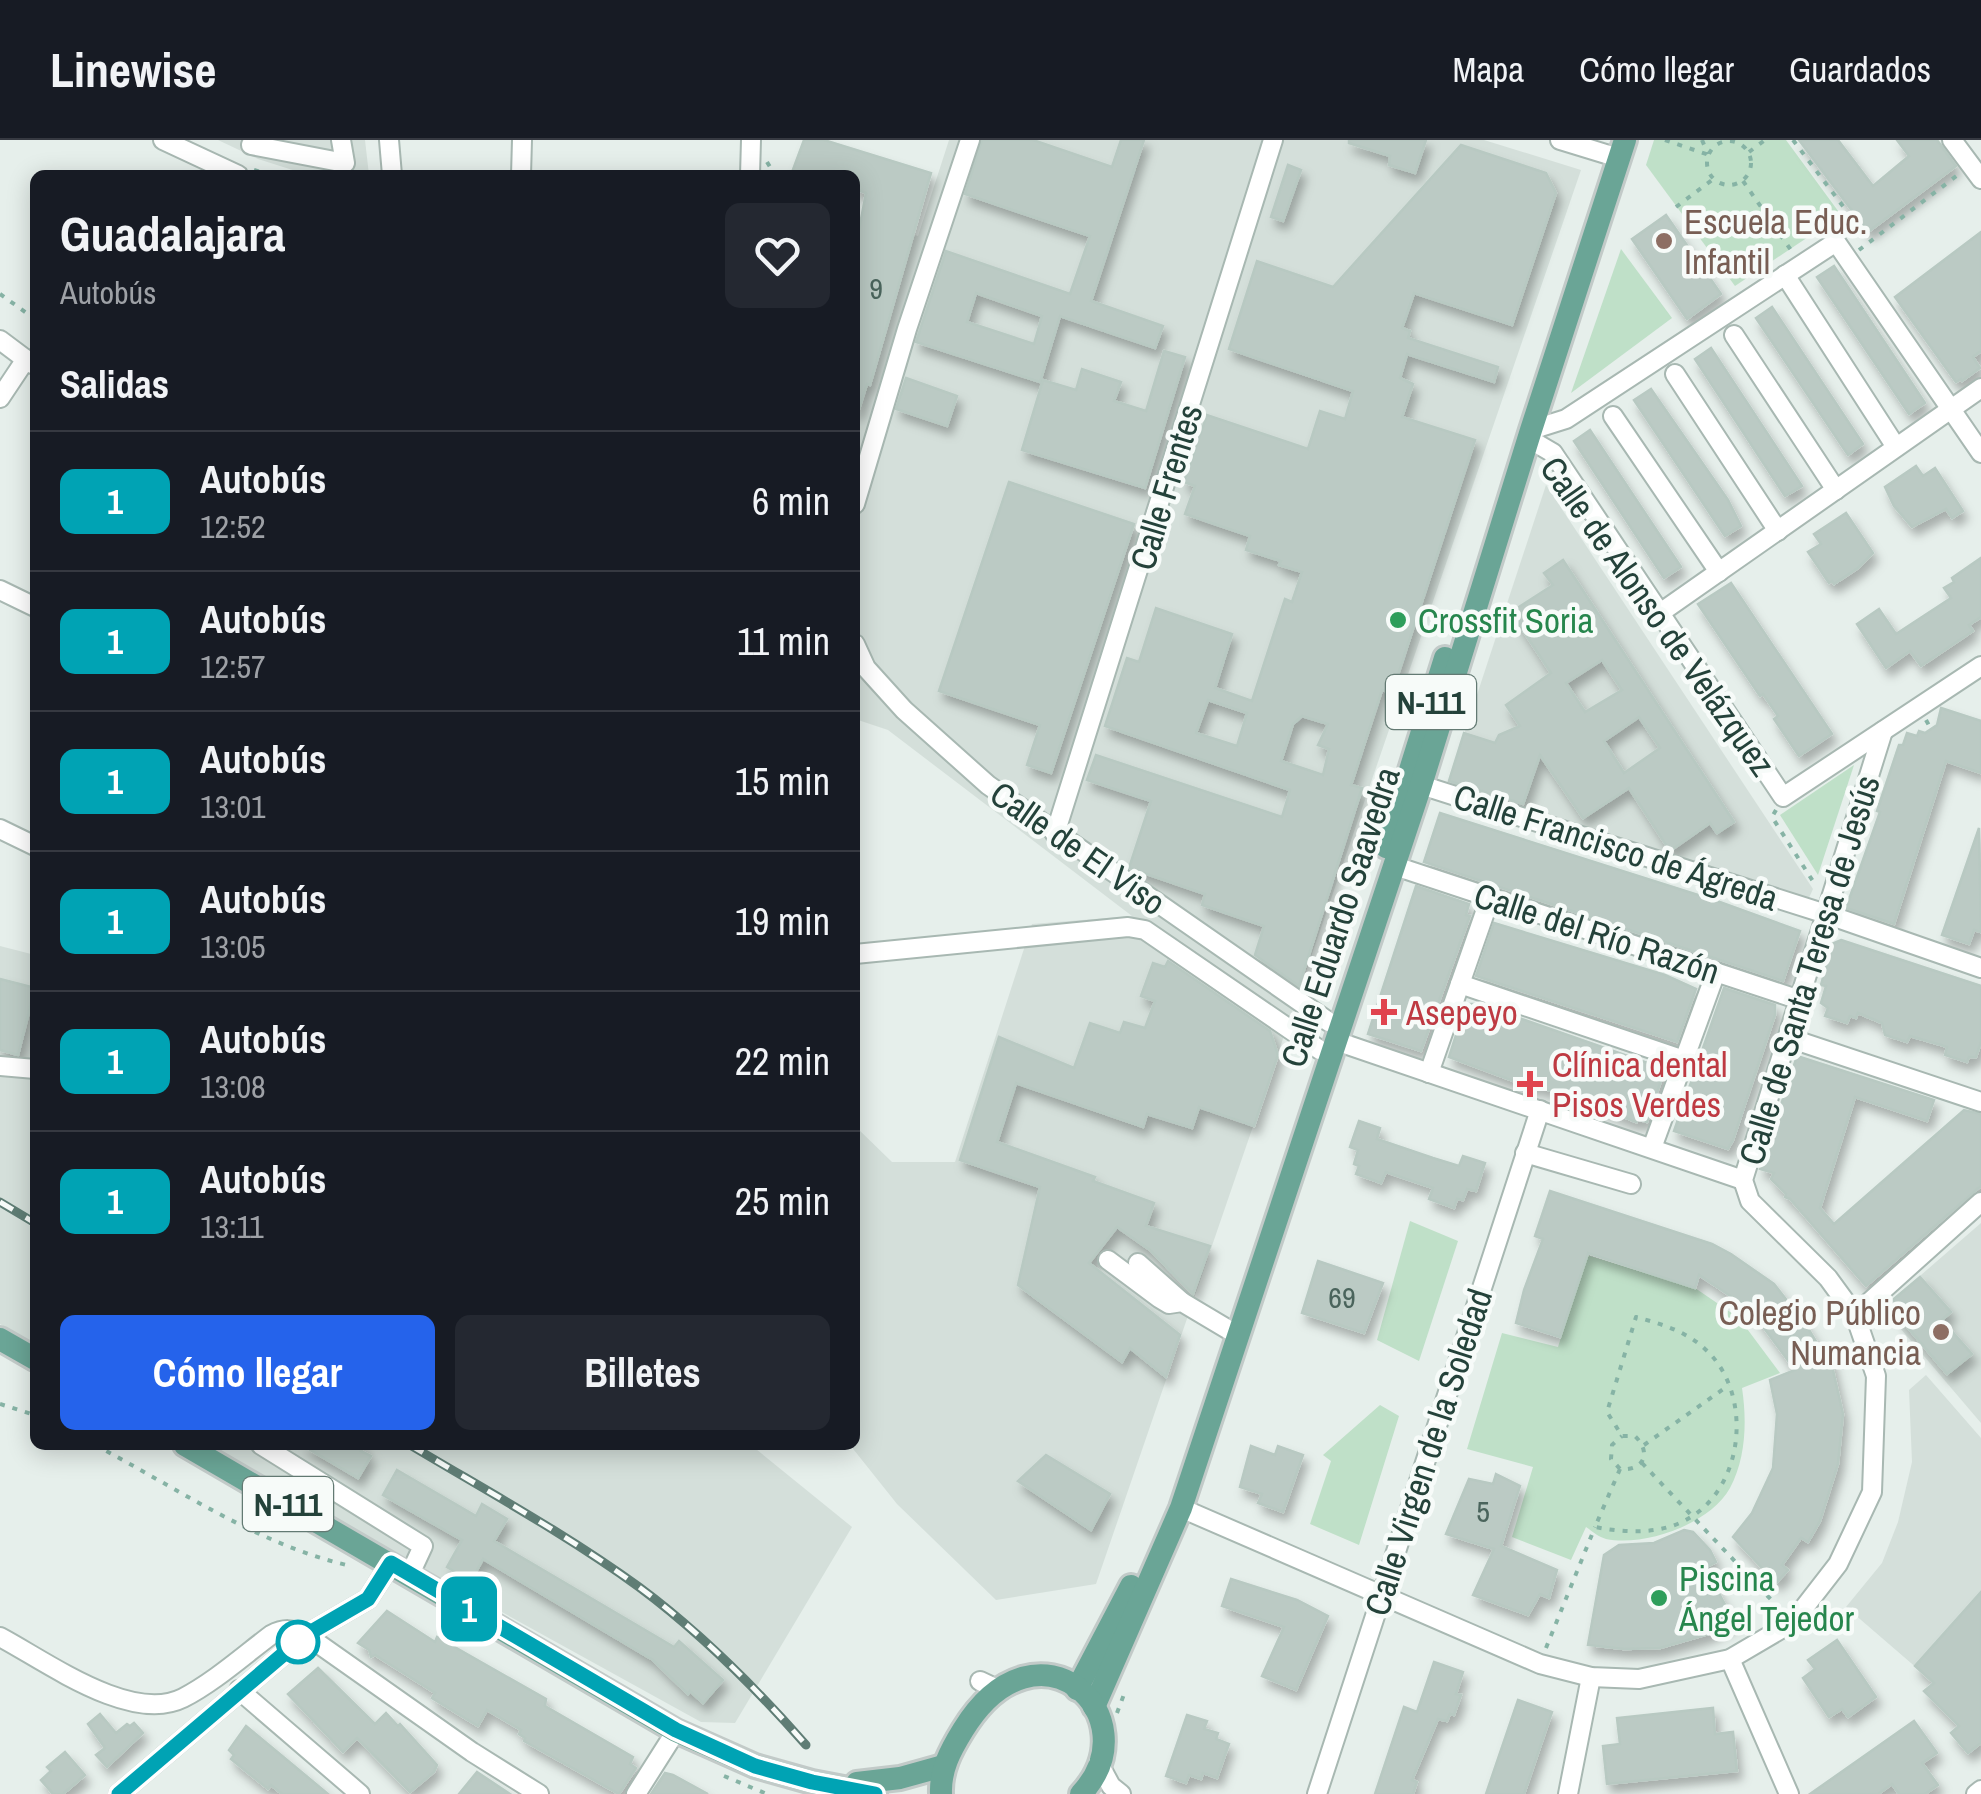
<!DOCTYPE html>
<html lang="es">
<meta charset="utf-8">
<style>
body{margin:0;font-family:"Archivo Narrow",sans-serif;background:#242831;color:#f1f3f6;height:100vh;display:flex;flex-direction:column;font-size:38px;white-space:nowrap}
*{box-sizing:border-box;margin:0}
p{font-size:32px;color:#9ea1a6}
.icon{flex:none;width:55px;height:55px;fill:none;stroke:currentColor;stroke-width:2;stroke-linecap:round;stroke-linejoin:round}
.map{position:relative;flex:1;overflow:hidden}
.details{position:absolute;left:30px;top:30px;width:830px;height:1280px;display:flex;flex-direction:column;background:#171b24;border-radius:15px;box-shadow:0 5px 25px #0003}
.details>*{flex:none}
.badge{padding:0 20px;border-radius:15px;font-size:35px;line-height:65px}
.map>.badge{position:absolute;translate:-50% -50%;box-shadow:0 0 0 5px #fff}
h2{padding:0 30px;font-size:38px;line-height:90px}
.round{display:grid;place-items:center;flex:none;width:105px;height:105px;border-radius:15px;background:#242831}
.summary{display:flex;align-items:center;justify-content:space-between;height:170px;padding:0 30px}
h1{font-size:48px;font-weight:800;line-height:75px}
.button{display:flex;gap:20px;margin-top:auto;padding:20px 30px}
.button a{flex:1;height:115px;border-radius:15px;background:#2563eb;color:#fff;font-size:40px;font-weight:800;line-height:115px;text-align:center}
.button a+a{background:#242831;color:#f1f3f6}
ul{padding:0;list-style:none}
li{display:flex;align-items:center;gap:30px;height:140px;padding:0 30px;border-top:2px solid #363941}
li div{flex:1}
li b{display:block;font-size:38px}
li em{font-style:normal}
li .badge{min-width:110px;font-weight:700;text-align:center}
header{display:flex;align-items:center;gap:60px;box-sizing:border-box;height:140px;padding:0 50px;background:#171b24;border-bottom:2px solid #363941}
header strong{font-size:48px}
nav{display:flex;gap:55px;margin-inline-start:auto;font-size:35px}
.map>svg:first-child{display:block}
.built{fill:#d4dfda}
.green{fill:#bfe0c8}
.building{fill:#bbcac4;stroke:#b8c9c2;stroke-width:2.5;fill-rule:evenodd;filter:url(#shadow)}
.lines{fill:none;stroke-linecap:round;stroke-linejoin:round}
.minor-casing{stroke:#a8b8b2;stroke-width:22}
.major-casing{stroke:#c2cac8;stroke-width:28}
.path{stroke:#86b3a5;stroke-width:4;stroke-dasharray:5 8;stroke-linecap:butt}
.minor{stroke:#fff;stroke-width:18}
.major{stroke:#6aa596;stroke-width:22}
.rail-casing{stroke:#5f7d75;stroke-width:9}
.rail{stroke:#f7fbf9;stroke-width:5;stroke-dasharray:15;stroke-linecap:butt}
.line-casing{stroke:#fff;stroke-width:22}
.line{stroke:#00a3b4;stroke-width:15}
.education-dot{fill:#8d6e63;stroke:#f7fbf9;stroke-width:4}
.leisure-dot{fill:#2e9e5b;stroke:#f7fbf9;stroke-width:4}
.health-dot{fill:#e0444e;stroke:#f7fbf9;stroke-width:4}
.stop-dot{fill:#fff;stroke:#00a3b4;stroke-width:5}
.labels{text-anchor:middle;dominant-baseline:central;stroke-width:9;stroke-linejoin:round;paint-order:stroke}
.number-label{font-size:30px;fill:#4a645c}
.shield{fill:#f7fbf9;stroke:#637a73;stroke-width:2.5}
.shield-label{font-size:32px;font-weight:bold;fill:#24423a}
.education-label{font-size:35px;fill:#785e54;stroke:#f7fbf9;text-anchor:start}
.street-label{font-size:35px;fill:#24423a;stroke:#f7fbf9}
.leisure-label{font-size:35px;fill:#27864d;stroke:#f7fbf9;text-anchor:start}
.health-label{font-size:35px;fill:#be3a42;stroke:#f7fbf9;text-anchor:start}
</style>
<header>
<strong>Linewise</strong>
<nav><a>Mapa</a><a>Cómo llegar</a><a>Guardados</a></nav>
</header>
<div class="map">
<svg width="1981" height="1654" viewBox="0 0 1981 1654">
<defs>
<filter id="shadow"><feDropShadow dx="4.5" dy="8" stdDeviation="5" flood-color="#0004"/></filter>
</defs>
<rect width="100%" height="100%" fill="#e6efeb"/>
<g class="built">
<polygon points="218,0 365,0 369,35 302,33 258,19"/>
<polygon points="949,0 1484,0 1581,30 1096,1444 996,1460 897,1364 850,1305 855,1305 855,986 892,1022 955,1022 1032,784 1132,776 888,590 855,579 855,78 918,96"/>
<polygon points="1546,345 1813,749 1808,760 1448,643"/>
<polygon points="0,806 35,815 35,1204 0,1184"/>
<polygon points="1981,1083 1981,1283 1883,1168"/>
<polygon points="1926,1235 1981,1298 1981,1540 1943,1571 1924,1551 1933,1542 1846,1467 1882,1423 1898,1382 1912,1322 1909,1250"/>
<polygon points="209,1305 751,1305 852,1387 735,1583 701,1582 424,1429"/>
</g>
<g class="green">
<polygon points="1654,0 1786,0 1841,75 1735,146 1646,25"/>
<polygon points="1621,109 1672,178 1571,253"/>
<polygon points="1854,625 1818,735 1780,675"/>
<polygon points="1410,1081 1458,1101 1419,1221 1377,1200"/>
<path d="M 1587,1115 L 1695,1148 L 1739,1178 L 1780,1233 L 1742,1248 C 1747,1281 1746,1318 1730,1348 C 1710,1384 1645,1407 1606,1399 C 1599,1397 1593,1392 1586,1387 L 1571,1420 L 1512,1397 L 1533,1327 L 1467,1309 L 1502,1193 L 1558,1207 Z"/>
<polygon points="1380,1265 1399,1276 1359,1405 1310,1384 1331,1321 1323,1315"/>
</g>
<g class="building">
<polygon points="804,0 824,0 931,33 870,245 867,244 858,272 855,272 855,89 859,90 866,53 855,49 855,35 791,35"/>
<path d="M 982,0 L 1033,0 L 1112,27 L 1121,0 L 1144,0 L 1091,161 L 1163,186 L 1155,208 L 1060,176 L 1040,242 L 916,202 L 946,111 L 1070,154 L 1090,96 L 965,54 ZM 976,153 L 1042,176 L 1034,204 L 967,182 Z"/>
<polygon points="1349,0 1426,0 1415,33 1389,25 1390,16 1349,3"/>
<polygon points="1799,0 1838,0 1873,46 1909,16 1897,0 1937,0 1956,26 1868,92"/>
<path d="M 1461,5 L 1546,33 L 1556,53 L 1512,185 L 1414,153 L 1402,188 L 1410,191 L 1408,198 L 1498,227 L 1494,242 L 1407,214 L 1400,238 L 1413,244 L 1402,277 L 1475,300 L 1392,553 L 1382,550 L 1351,645 L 1362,648 L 1299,846 L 1255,815 L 1264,786 L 1202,765 L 1205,754 L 1129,728 L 1151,661 L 1087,640 L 1096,615 L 1282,677 L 1290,650 L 1105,586 L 1127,518 L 1139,522 L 1156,468 L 1232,494 L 1215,548 L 1252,561 L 1285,459 L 1292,462 L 1302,432 L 1279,425 L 1281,421 L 1246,410 L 1250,396 L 1185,374 L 1195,346 L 1184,342 L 1207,275 L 1308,309 L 1320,271 L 1345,279 L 1353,251 L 1229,209 L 1257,121 L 1333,147 ZM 1208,560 L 1247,573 L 1237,606 L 1196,593 ZM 1302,576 L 1328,584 L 1318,605 L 1329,609 L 1323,635 L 1281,621 L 1293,584 Z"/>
<polygon points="1288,25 1301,30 1283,81 1271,77"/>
<polygon points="1666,75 1721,154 1687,179 1632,99"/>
<polygon points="1981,92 1981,211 1973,217 1980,228 1962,241 1961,239 1956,242 1895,157"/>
<polygon points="1834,126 1925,263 1909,274 1817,137"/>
<polygon points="1772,167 1863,304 1848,315 1756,178"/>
<polygon points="1711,208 1802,346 1785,356 1695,219"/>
<polygon points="1164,211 1185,217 1145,348 1022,310 1043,240 1076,250 1082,229 1121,242 1114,261 1146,271"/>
<polygon points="906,238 957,256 947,286 896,269"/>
<polygon points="1651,249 1728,360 1741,386 1725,396 1634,260"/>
<polygon points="1590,290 1681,427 1664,438 1574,301"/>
<polygon points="1916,326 1923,336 1935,328 1963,371 1952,378 1946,369 1912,387 1894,366 1885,347"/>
<polygon points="1009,342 1134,384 1051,633 1027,625 1040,585 939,551"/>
<polygon points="1846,373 1873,413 1858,428 1834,444 1832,441 1829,443 1808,412 1821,404 1814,394"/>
<polygon points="1981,418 1981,477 1969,485 1973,491 1921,526 1910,511 1886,528 1857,484 1879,469 1896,494 1951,458 1944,448 1954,442 1952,438"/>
<path d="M 1563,420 L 1734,682 L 1717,693 L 1710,683 L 1670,711 L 1629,648 L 1583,678 L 1540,615 L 1523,664 L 1449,641 L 1464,593 L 1495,603 L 1499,595 L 1520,586 L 1506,565 L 1551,533 L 1511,472 L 1553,445 L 1544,433 ZM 1602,520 L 1622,550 L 1585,572 L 1566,543 ZM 1639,577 L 1660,608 L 1624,633 L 1604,601 Z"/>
<polygon points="1731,443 1832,594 1799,616 1774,579 1778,576 1763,554 1760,556 1698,464"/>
<polygon points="1941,568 1981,581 1981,633 1946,621 1894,784 1846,768 1880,672 1877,671 1899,605 1903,605 1907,593 1917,596 1919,591 1925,593 1937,585"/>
<polygon points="1440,673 1717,761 1800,791 1783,841 1424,722"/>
<polygon points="1979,688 1981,792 1974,790 1969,804 1942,795"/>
<polygon points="1416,746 1469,764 1466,775 1470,776 1421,911 1368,894"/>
<polygon points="1494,783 1665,835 1696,849 1677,902 1476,836"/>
<polygon points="1841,800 1981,846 1981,902 1976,917 1969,917 1967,922 1945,915 1947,907 1941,905 1910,896 1907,902 1885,895 1882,883 1858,873 1856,878 1850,876 1847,883 1825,876 1828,868 1821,863 1826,846 1821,845 1832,804"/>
<polygon points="1168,821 1270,891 1278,915 1254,986 1199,967 1192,988 1147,974 1143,987 1016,943 997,1002 1095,1037 1093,1041 1154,1063 1146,1086 1210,1106 1193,1154 1150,1110 1117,1087 1089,1123 1180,1195 1166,1237 1130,1208 1122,1222 1018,1145 1040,1047 960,1020 999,897 1074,928 1090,883 1120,893 1124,882 1145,888 1155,861 1141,856 1153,823 1165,827"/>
<polygon points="0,839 35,848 18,915 0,910"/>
<polygon points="1724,848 1775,865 1775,875 1733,1000 1728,1009 1674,991"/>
<polygon points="1466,864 1479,864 1665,929 1647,982 1636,979 1636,982 1585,962 1584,965 1562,958 1563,955 1533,945 1532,948 1449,917"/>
<polygon points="1797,916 1934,960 1927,981 1855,957 1820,1068 1834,1084 1964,970 1981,974 1981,1046 1866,1146 1790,1059 1785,1057 1786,1054 1771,1039 1774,1033 1760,1029"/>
<polygon points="1359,981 1380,988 1377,999 1433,1018 1459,1026 1463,1016 1485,1023 1476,1051 1467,1049 1463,1060 1457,1059 1454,1068 1429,1059 1433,1048 1386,1032 1381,1043 1356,1034 1359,1026 1354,1024 1358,1010 1350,1007"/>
<polygon points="1550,1051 1712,1104 1731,1114 1774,1144 1806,1185 1826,1218 1830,1217 1843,1274 1838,1324 1820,1381 1808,1402 1801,1398 1782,1425 1788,1430 1776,1443 1733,1397 1752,1373 1773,1328 1777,1274 1770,1240 1795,1230 1750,1169 1699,1135 1695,1148 1588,1113 1560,1197 1516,1183 1524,1150 1543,1099 1535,1096"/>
<polygon points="1318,1121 1383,1143 1364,1193 1302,1173"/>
<polygon points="1920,1137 1951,1172 1942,1180 1972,1214 1947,1234 1888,1164"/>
<polygon points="302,1305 365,1305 361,1311 371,1316 358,1338"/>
<polygon points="1251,1306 1275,1315 1278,1306 1303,1315 1283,1372 1258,1363 1262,1354 1240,1347"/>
<polygon points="1046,1315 1110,1354 1091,1390 1018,1341"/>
<polygon points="397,1330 476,1376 482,1364 507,1379 494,1401 674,1507 679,1501 723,1540 703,1563 690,1551 688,1554 653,1520 483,1419 471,1441 447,1427 462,1400 383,1355"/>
<polygon points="1496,1334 1520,1346 1501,1406 1557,1430 1549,1458 1540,1454 1528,1475 1473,1455 1494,1409 1446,1394 1469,1339 1493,1344"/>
<polygon points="1684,1390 1693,1392 1710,1410 1716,1422 1705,1428 1734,1481 1708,1494 1660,1508 1624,1509 1588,1505 1604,1415 1619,1405 1654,1403"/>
<polygon points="1231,1439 1297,1460 1328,1476 1296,1550 1262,1536 1284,1487 1222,1466"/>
<polygon points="1981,1452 1981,1603 1968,1613 1951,1593 1959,1586 1924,1551 1934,1543 1915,1526"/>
<polygon points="387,1471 435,1502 437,1497 546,1559 545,1566 633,1617 630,1624 636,1628 619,1654 524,1601 525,1598 519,1594 521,1590 487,1570 478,1586 432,1558 435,1553 375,1515 371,1517 369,1510 358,1503"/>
<polygon points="1837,1500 1876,1557 1848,1577 1842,1569 1829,1577 1803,1538 1815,1529 1808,1520"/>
<polygon points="1434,1522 1463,1532 1456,1554 1461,1555 1454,1575 1450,1574 1447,1581 1438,1579 1412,1640 1417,1642 1413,1654 1375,1654 1404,1567 1417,1572"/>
<polygon points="318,1528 375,1584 386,1573 398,1586 400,1584 437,1625 434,1632 410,1652 357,1598 343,1612 288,1554"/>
<polygon points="1518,1560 1552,1572 1524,1654 1486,1654"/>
<polygon points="1713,1568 1715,1594 1733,1592 1737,1631 1607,1644 1603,1606 1620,1604 1617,1578"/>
<polygon points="100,1574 116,1593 127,1584 130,1586 134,1583 143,1593 107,1627 96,1615 105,1608 88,1584"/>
<polygon points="1187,1575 1207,1581 1204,1589 1218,1593 1216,1599 1229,1604 1217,1638 1203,1633 1201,1639 1189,1635 1186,1643 1166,1636"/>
<polygon points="1914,1581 1937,1613 1922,1623 1938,1645 1925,1654 1899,1654 1892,1644 1878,1654 1810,1654"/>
<polygon points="246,1586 281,1615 328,1654 282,1654 271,1645 268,1649 231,1619 234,1615 229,1610"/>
<polygon points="65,1612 85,1635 63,1654 53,1654 41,1640 51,1631 47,1627"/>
<polygon points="477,1632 510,1654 459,1654"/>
<polygon points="665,1633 673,1635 708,1654 651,1654"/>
</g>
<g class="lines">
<defs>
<g id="minor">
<polyline points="163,0 238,35"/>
<polyline points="389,0 392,35"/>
<polyline points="1560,0 1609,15"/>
<polyline points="1952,0 1981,39"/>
<polyline points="251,5 345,23 341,0"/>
<polyline points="521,35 522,0"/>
<polyline points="750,35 751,0"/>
<polyline points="1785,135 1896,307"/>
<polyline points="1734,195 1836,350"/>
<polyline points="0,200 32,224"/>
<polyline points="1675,234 1778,391"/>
<polyline points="0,258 26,219"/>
<polyline points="1613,276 1719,432"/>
<polyline points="1531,290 1566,279 1836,102 1981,313"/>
<polyline points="1529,299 1553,313 1783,657 1981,526"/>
<polyline points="855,364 907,189 970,0"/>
<polyline points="0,450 35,467"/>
<polyline points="1660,473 1981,248"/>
<polyline points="855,504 866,528 904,570 988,645 1329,882"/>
<polyline points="1421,645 1826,774 1981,828"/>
<polyline points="0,689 35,706"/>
<polyline points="1055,694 1273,0"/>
<polyline points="1395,726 1800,860"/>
<polyline points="855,814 1128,787 1145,790 1320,910"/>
<polyline points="1460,844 1684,920"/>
<polyline points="1789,898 1981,962"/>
<polyline points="1336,901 1743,1040"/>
<polyline points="0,926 35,929"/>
<polyline points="1429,933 1490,758"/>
<polyline points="1652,1008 1716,832"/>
<polyline points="1525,1013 1631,1044"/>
<polyline points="1108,1120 1159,1158 1169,1164 1182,1162 1229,1190"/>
<polyline points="1138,1123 1182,1162"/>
<polyline points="1855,1175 1981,1062"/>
<polyline points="261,1305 423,1406 410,1434"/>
<polyline points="1181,1368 1540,1524 1591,1537 1639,1539 1730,1519 1793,1482 1838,1424 1872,1352 1876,1236 1855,1175 1828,1138 1750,1061 1743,1040 1883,591"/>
<path d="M 0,1497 C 47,1522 131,1584 183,1558 C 214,1542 243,1516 271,1495 C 284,1488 292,1489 306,1495 L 472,1612 L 539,1654"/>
<polyline points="1730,1519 1789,1654"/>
<polyline points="980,1541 999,1550"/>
<polyline points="239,1550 360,1654"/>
<polyline points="1098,1622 1111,1646 1121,1654"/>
<polyline points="119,1654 306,1495 368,1459 391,1423"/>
<polyline points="636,1654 676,1591"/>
<polyline points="1317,1654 1540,970"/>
<polyline points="1568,1654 1591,1537"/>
<polyline points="1976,1654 1981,1650"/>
</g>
<g id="major">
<polyline points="1386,707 1445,518"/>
<polyline points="0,1199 35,1219"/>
<polyline points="185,1305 676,1591 755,1626 812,1642 875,1654"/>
<polyline points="1077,1549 1131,1446"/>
<polyline points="1094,1567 1181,1368 1421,645 1531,290 1625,0"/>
<polyline points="857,1643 900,1638 943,1626"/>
<path d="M 941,1654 C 940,1630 950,1611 963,1590 C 1038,1468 1153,1577 1081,1654"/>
</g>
</defs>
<use href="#minor" class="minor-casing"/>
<use href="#major" class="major-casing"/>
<g class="path">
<polyline points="1665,0 1709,15"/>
<polyline points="1702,0 1708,14"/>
<polyline points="1793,0 1870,102"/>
<circle cx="1729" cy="23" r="22"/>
<polyline points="1749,12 1765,0"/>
<polyline points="767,22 775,35"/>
<polyline points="254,30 270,35"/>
<polyline points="1743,41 1793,113"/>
<polyline points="1676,67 1712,40"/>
<polyline points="1859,110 1959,34"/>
<polyline points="0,154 35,179"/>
<polyline points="1926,580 1931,589"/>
<polyline points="1776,670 1772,677 1816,746"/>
<polyline points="0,1264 35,1275"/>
<path d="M 95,1305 C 177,1348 260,1406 351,1426"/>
<polyline points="1644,1305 1729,1245"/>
<polyline points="1642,1323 1779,1468"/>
<path d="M 1620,1329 L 1595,1387 C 1626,1393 1663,1395 1691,1377 C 1746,1343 1752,1251 1705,1209 C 1686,1191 1661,1184 1636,1177 L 1607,1272 L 1622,1296 L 1635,1296 C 1652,1313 1644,1331 1620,1329 L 1611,1319 L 1612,1305 L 1622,1296"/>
<polyline points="1546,1508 1595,1387"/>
<polyline points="1117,1573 1126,1549"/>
<polyline points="724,1636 767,1654"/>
</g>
<use href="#minor" class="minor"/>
<use href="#major" class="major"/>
<defs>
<g id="rail">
<polyline points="0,1062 35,1083"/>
<path d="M 410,1305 C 487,1351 566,1394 639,1447 C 701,1493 755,1547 806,1605"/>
</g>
</defs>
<use href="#rail" class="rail-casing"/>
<use href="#rail" class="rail"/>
</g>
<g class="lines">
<defs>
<polyline id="line" points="119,1654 306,1495 368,1459 391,1423 676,1590 755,1626 812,1642 875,1654"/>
</defs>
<use href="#line" class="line-casing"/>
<use href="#line" class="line"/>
</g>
<g class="education-dot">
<circle cx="1664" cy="101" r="10"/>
<circle cx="1941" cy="1192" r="10"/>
</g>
<g class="leisure-dot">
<circle cx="1398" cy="480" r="10"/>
<circle cx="1659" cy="1458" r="10"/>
</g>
<g class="health-dot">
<path d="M1379 857h10v10h10v10h-10v10h-10v-10h-10v-10h10z"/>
<path d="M1525 929h10v10h10v10h-10v10h-10v-10h-10v-10h10z"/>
</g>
<circle class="stop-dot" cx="298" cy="1502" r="20"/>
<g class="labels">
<g class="number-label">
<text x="876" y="148">9</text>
<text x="1342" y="1157">69</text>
<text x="1483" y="1371">5</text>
</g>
<g class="shield">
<rect x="1386" y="535" width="90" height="54" rx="8"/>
<rect x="243" y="1337" width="90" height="54" rx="8"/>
</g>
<g class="shield-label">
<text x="1431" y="562">N-111</text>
<text x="288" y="1364">N-111</text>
</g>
<g class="education-label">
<text x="1684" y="81">Escuela Educ.<tspan x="1684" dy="40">Infantil</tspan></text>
<text x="1921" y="1172" text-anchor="end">Colegio Público<tspan x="1921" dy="40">Numancia</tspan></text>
</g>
<g class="street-label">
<text transform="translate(1166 347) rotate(-73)">Calle Frentes</text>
<text transform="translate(1658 476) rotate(55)">Calle de Alonso de Velázquez</text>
<text transform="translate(1616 707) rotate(18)">Calle Francisco de Ágreda</text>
<text transform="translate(1078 708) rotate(35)">Calle de El Viso</text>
<text transform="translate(1340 777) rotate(-72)">Calle Eduardo Saavedra</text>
<text transform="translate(1597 793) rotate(18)">Calle del Río Razón</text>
<text transform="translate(1809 830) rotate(-73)">Calle de Santa Teresa de Jesús</text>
<text transform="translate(1428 1312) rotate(-72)">Calle Virgen de la Soledad</text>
</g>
<g class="leisure-label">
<text x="1418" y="480">Crossfit Soria</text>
<text x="1679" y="1438">Piscina<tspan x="1679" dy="40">Ángel Tejedor</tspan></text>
</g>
<g class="health-label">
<text x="1406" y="872">Asepeyo</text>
<text x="1552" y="924">Clínica dental<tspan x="1552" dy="40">Pisos Verdes</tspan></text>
</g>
</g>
</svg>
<b class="badge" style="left:469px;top:1469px;background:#00a3b4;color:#fff">1</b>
<section class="details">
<div class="summary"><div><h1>Guadalajara</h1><p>Autobús</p></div><a class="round"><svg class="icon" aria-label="heart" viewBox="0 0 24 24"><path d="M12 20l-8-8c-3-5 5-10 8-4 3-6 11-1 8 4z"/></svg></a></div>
<h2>Salidas</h2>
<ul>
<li><span class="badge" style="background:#00a3b4;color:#fff">1</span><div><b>Autobús</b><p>12:52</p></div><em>6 min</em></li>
<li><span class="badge" style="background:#00a3b4;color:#fff">1</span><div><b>Autobús</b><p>12:57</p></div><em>11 min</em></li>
<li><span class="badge" style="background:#00a3b4;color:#fff">1</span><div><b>Autobús</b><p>13:01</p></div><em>15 min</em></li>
<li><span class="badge" style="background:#00a3b4;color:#fff">1</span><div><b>Autobús</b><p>13:05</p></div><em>19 min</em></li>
<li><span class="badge" style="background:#00a3b4;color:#fff">1</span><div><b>Autobús</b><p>13:08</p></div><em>22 min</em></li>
<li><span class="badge" style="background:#00a3b4;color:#fff">1</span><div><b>Autobús</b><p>13:11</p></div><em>25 min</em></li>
</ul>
<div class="button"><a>Cómo llegar</a><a>Billetes</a></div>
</section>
</div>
